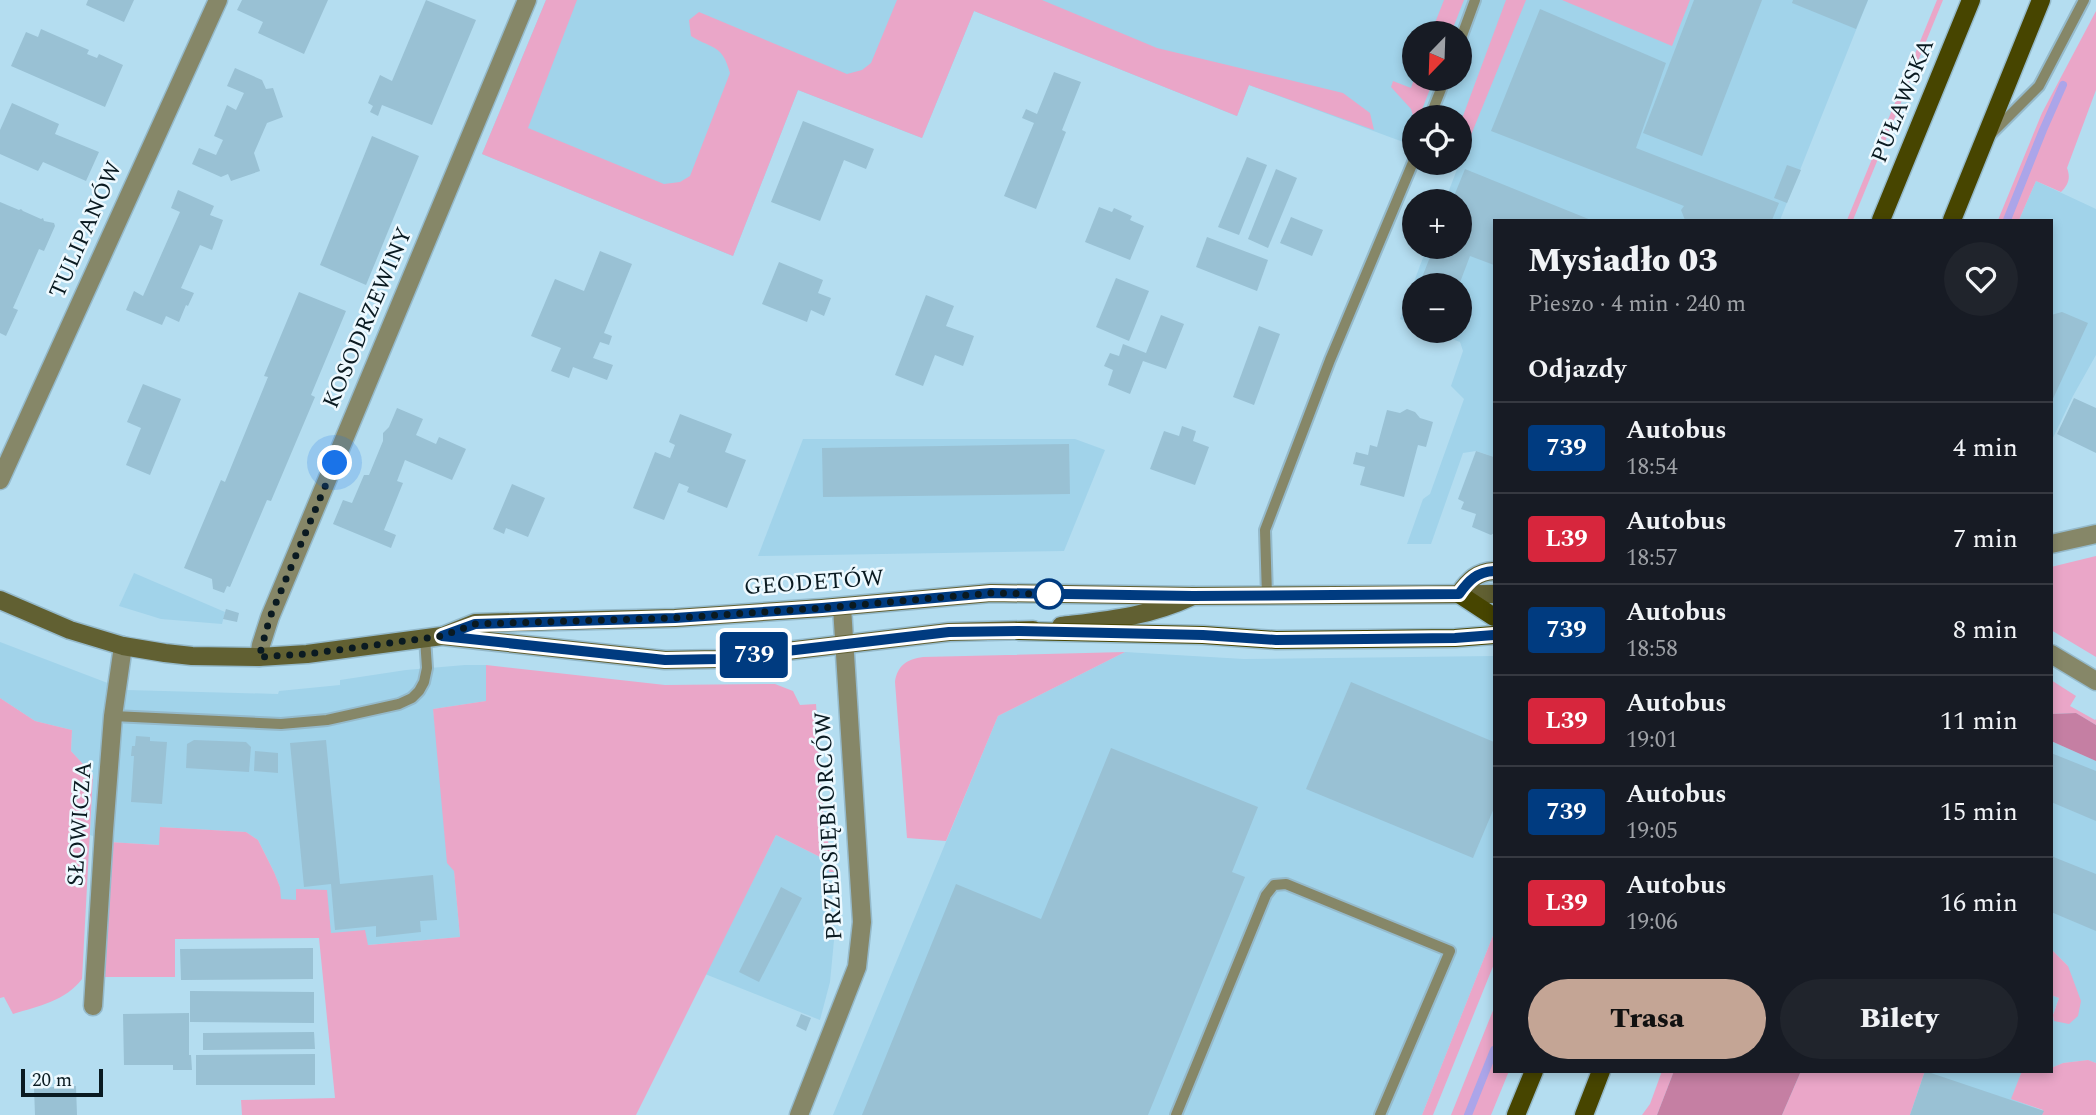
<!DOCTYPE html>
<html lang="pl">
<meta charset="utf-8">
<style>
body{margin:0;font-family:Spectral,serif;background:#20242c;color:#f1f3f6;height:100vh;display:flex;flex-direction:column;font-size:26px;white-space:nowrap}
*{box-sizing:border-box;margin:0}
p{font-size:23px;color:#9ea1a6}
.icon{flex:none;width:38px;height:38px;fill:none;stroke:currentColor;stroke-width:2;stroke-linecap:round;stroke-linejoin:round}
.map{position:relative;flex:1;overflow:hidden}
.details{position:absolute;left:1493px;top:219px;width:560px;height:854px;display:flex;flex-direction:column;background:#171b24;border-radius:0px;box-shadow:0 4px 10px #0003}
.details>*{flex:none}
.badge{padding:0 14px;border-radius:5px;font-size:24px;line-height:46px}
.needle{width:46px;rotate:203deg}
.tools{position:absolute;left:1402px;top:21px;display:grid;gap:14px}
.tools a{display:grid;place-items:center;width:70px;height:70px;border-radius:50%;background:#171b24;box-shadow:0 4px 10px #0003;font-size:35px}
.scale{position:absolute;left:21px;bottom:18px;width:82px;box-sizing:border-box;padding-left:7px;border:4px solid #0a1a21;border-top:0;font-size:19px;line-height:24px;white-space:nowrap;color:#0a1a21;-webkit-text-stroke:5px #edf9ff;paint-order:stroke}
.you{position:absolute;width:35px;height:35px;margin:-18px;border:5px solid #fff;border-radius:50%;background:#1a73e8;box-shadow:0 0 0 10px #1a73e833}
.map>.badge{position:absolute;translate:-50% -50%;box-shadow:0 0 0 4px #fff}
h2{padding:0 35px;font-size:26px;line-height:63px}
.round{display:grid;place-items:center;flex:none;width:74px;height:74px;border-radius:37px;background:#20242c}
.head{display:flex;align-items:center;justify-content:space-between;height:119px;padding:0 35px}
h1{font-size:33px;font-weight:800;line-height:52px}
.cta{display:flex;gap:14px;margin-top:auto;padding:14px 35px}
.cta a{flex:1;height:80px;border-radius:42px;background:#c4a595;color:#111;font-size:28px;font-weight:800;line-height:80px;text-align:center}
.cta a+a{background:#20242c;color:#f1f3f6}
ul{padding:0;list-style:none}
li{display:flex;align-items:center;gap:21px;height:91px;padding:0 35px;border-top:2px solid #363941}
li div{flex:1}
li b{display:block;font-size:26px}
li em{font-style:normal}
li .badge{min-width:77px;font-weight:700;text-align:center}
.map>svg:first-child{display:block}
.built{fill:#a1d3ea;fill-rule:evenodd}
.green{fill:#eaa6c8}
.forest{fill:#c57fa3}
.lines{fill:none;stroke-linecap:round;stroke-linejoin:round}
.stream{stroke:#aba5e9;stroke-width:8}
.building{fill:#99c1d4}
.lane-casing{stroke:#95bacb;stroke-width:14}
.street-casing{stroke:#95bacb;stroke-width:21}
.secondary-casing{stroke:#95bacb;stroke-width:21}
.primary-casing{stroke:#95bacb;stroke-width:21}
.lane{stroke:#868768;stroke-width:10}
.street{stroke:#868768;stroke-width:18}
.secondary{stroke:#616032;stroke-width:18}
.primary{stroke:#474500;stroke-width:18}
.line-casing{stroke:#fff;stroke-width:16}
.line{stroke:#003b80;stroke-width:10}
.walk{stroke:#0a1a21;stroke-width:7;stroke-dasharray:0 12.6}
.stop-dot{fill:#fff;stroke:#003b80;stroke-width:3.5}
.labels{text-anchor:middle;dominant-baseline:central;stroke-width:5;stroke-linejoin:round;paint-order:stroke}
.street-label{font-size:23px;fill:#0a1a21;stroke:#edf9ff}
</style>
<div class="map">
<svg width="2096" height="1115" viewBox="0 0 2096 1115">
<rect width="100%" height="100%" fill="#b4ddf0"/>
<g class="built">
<path d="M 546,0 L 1868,0 L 1780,220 L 1494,220 L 1494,457 L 1476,451 L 1463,453 L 1431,544 L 1407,544 L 1423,499 L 1430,494 L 1464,399 L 1451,386 L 1463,351 L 1460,342 L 1431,331 L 1460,331 L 1460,285 L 1414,285 L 1414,324 L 1400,319 L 1427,247 L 1460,247 L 1460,201 L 1445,201 L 1459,164 L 1457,163 L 1460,163 L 1460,117 L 1414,117 L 1414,146 L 1249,85 L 1237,116 L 974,11 L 922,138 L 798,90 L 733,256 L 482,154 ZM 1414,33 L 1460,33 L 1460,79 L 1414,79 Z"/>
<polygon points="2036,181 2096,209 2096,355 2073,396 2051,442 2051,220 2019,220"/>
<polygon points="803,439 1075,439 1105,450 1064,551 758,556"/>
<polygon points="134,573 225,612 222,624 161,619 119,606"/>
<polygon points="0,642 126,690 278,694 279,691 340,685 340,680 406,670 465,665 486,665 486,701 433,709 454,870 460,937 367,945 331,933 296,890 296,900 280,900 280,887 274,872 258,840 246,832 160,827 160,845 109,842 90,835 93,775 71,751 72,730 35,721 0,698"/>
<polygon points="1125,652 1244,659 1494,656 1494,933 1422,1115 833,1115 998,716"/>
<polygon points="2051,741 2096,761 2096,1063 2088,1060 2063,1063 2051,1068 2051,995 2059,998 2053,1015 2054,1021 2068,966 2051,949"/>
<polygon points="776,835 828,861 835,930 830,982 820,1020 705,974"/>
<polygon points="1925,1071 2022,1071 2012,1099 2044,1111 2042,1115 1910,1115"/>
</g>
<g class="green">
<path d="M 546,0 L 577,0 L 528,128 L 664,184 L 680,182 L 690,176 L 730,73 C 722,44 714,50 691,36 L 689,20 L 699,12 L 847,74 L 862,70 L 871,63 L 897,0 L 1042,0 L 1157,48 L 1343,93 L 1370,113 L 1374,130 L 1249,85 L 1237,116 L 974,11 L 922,138 L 798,90 L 733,256 L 482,154 Z"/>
<polygon points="1444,0 1464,0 1451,33 1431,33"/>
<polygon points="1506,0 1526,0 1460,162 1460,124"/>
<polygon points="1562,0 1690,0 1672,46"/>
<polygon points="1937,0 1943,0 1853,220 1847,220"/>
<path d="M 2096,11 L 2096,90 L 2067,168 C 2071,178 2068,185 2061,192 L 2036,181 L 2019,220 L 1998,220 L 2042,113 Z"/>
<polygon points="1414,79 1434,79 1419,117 1414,119 1411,109 1391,87 1393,81 1411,88"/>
<polygon points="2096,556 2096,657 2051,630 2051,567"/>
<path d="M 1125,652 L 998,716 L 946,841 L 907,838 L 895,682 C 897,666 907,659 923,657 Z"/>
<polygon points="486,665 665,685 775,684 793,691 800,705 816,704 824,823 835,872 829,872 828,861 776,835 636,1115 242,1115 241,1100 335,1098 319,938 175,939 175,977 103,977 109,842 159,845 160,827 246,832 258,840 274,872 280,887 281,899 296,900 296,889 327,890 331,933 365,930 368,945 460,937 454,871 447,863 433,709 486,701"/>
<polygon points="2051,680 2076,696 2070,706 2095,720 2096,719 2096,725 2076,713 2051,714"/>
<path d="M 0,698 L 35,721 L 72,730 L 71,751 L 93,775 L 82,979 C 65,1001 39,1006 13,1014 L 4,997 L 0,998 Z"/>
<polygon points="1494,933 1494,964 1433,1115 1422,1115"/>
<polygon points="2051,949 2068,966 2081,1001 2078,1016 2069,1024 2054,1021 2053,1015 2059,998 2051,995"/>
<polygon points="1494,1008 1494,1071 1509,1071 1491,1115 1451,1115"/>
<polygon points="2088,1060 2096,1063 2096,1115 2042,1115 2043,1110 2011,1099 2022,1071 2051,1071 2051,1068 2063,1063"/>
<polygon points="1662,1071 1674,1071 1657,1115 1642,1115 1650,1104"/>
<polygon points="1801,1071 1925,1071 1910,1115 1782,1115"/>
</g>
<g class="forest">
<polygon points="2076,713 2096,725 2096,761 2051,741 2051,714"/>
<polygon points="1674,1071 1801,1071 1782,1115 1657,1115"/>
</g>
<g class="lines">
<g class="stream">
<polyline points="2007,220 2043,130 2063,85"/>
<polyline points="1468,1115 1494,1050"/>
</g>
</g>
<g class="building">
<polygon points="88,0 134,0 124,22 86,5"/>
<polygon points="242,0 328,0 304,54 258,33 263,22 237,10"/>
<polygon points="426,0 476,20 432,125 382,105 378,116 370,112 373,106 368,103 380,75 392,81"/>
<polygon points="1694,0 1762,0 1702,156 1643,133"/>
<polygon points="1793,0 1868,0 1856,29 1792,3"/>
<polygon points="1540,9 1666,63 1636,148 1779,203 1772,220 1685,220 1681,210 1684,206 1491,131"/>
<polygon points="41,29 89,50 87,54 97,58 99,54 123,65 105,107 11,66 26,32 38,37"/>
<polygon points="235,68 262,80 266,89 273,88 283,117 267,123 254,153 260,171 231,181 228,174 221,177 192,164 199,148 216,155 223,140 214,136 227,105 236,110 244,93 227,86"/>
<polygon points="1054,72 1081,82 1062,130 1066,132 1036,209 1004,196 1034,123 1022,118 1026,109 1037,114"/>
<polygon points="12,103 59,124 55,134 99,152 86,181 43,162 38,171 0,154 0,130"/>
<polygon points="803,121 874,149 866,169 844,160 820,221 771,202"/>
<polygon points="372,136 419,156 366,285 320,265"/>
<polygon points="1247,157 1267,165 1239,235 1218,227"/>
<polygon points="1787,165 1801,170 1787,203 1774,198"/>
<polygon points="1276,169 1297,178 1268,248 1248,239"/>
<polygon points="1465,169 1591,220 1494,220 1494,265 1470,256 1459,285 1419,285 1434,247 1460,247 1460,201 1452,201"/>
<polygon points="178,190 214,206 210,215 223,220 212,250 200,245 181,288 194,293 188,306 186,305 179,322 166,316 162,325 126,310 134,291 143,296 180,212 171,208"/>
<polygon points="0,202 19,210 21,209 23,211 41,219 43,218 44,221 54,223 55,226 44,251 39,249 13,308 18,310 6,336 0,333"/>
<polygon points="1099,207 1112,212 1114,208 1132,216 1130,220 1144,226 1130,260 1085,242"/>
<polygon points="1291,217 1323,230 1312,256 1280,243"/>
<polygon points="1207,237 1268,260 1257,291 1196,267"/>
<polygon points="600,251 632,264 604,333 612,336 609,345 600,342 593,358 613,365 607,380 573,367 569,378 551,371 561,348 531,336 555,279 584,291"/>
<polygon points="779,262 823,280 818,293 831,298 824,316 811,310 807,322 762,304"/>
<polygon points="1116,278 1149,291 1129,341 1096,327"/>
<polygon points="299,292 346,311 311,395 315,397 271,501 267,500 230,587 227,586 224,593 213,589 212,579 184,568 221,480 225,482 236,455 268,377 264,376"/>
<polygon points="926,295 954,306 946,326 974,336 963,366 935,355 923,386 895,375"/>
<polygon points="2062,312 2088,323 2051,403 2051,315"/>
<polygon points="1161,315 1184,324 1166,369 1143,361 1130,394 1108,385 1113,370 1104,366 1110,353 1119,356 1123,344 1146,353"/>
<polygon points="1259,326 1280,334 1254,405 1233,397"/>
<polygon points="143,384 181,399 150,475 126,465 141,428 127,422"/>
<polygon points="2074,398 2096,408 2096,453 2057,434"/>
<polygon points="397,408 423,419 416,435 436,444 439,437 466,449 452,480 405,460 397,481 403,483 384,530 396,535 391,548 333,524 343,500 352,503 364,475 369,475 383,441 383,433 389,427"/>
<polygon points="1407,409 1415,412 1420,418 1433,422 1426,447 1418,445 1404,497 1360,485 1365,467 1353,464 1356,452 1368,455 1370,445 1377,447 1387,410 1400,413"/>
<polygon points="680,414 732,434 725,452 746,460 727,508 687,492 689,487 679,483 664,520 633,508 655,452 670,458 675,445 669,442"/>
<polygon points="1182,426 1196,431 1193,441 1209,447 1195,485 1150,469 1164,431 1179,436"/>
<polygon points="1069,444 1070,494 823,497 822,448"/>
<polygon points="1476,451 1494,457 1494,533 1491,535 1472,527 1476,514 1461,509 1464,502 1458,499"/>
<polygon points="512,484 545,498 528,537 506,528 504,534 493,529"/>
<polygon points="226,609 239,613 237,622 223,619"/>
<polygon points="1351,682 1494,742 1494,808 1473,858 1306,789"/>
<polygon points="136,736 150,737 150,741 167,742 162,804 131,802 134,756 131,756 132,746 135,746"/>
<polygon points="194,740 246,742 251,747 249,772 186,768 187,744"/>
<polygon points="326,740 340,884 433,875 437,920 420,921 421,932 376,937 376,926 335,930 331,884 304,887 290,743"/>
<polygon points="1111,748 1258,807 1232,872 1245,877 1148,1115 862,1115 956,884 1041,919"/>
<polygon points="255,751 278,753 278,773 254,771"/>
<polygon points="2051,753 2096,771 2096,821 2051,802"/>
<polygon points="2051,856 2096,874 2096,931 2051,912"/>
<polygon points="781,887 802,898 759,982 739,972"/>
<polygon points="313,948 313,979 181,980 180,949"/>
<polygon points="190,991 314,992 314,1023 190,1022"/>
<polygon points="189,1013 189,1055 191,1055 192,1070 173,1070 173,1065 124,1065 123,1014"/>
<polygon points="801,1014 811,1018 806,1031 796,1026"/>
<polygon points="314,1032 315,1049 203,1050 203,1033"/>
<polygon points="315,1054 315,1085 196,1085 196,1055"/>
<polygon points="1925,1071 2044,1111 2042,1115 1910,1115"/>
<polygon points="76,1086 77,1115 35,1115 34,1088"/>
</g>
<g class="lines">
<defs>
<g id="lane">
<polyline points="1460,41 1475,0"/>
<polyline points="1430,117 1445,79"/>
<polyline points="1992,133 2039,86 2084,0"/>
<polyline points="1267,596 1265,530 1330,360 1414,160"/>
<polyline points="113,716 281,724 327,720 399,704 412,698 419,691 424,682 427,668 425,638"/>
<polyline points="1176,1115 1266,895 1274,885 1286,884 1450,951 1380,1115"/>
</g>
<g id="street">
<polyline points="0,480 218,0"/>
<polyline points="2051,544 2096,534"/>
<polyline points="2051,654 2096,681"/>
<polyline points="259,657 261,645 270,617 527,0"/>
<polyline points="93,1006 104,831 113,716 123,646"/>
<polyline points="799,1115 857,967 862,922 842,607"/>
</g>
<g id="secondary">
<path d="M 1459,594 C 1469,580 1477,572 1494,571"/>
<polyline points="0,600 70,630 123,646 165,653 192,656 259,657 307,654 442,636 665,660 718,659 949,632 1033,630"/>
<path d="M 1061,626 C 1110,620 1147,617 1193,596"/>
<polyline points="445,635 475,623 675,618 822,608 991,593 1193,596 1494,594"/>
</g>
<g id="primary">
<polyline points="1881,220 1971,0"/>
<polyline points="1952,220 2041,0"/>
<polyline points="1459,594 1494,617"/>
<polyline points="1019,631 1203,635 1276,640 1455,638 1494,635"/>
<polyline points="1516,1115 1534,1071"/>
<polyline points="1584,1115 1601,1071"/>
</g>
</defs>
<use href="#lane" class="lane-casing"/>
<use href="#street" class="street-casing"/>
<use href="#secondary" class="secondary-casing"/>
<use href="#primary" class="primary-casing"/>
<use href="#lane" class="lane"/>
<use href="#street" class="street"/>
<use href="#secondary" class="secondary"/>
<use href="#primary" class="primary"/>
</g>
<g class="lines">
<defs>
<path id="line" d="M 1494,571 C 1477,572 1469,580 1459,594 L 1193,596 L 991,593 L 822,608 L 675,618 L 475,624 L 442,636 L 665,660 L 718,659 L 949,632 L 1019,631 L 1203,635 L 1276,640 L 1455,638 L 1494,635"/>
</defs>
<use href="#line" class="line-casing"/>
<use href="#line" class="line"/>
<polyline class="walk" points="335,463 270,617 259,657 307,654 442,636 475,624 675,618 822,608 991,593 1049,594"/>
</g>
<circle class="stop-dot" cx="1049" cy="594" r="14"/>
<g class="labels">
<g class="street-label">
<text transform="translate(1903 101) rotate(-68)">PUŁAWSKA</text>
<text transform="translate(86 230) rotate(-66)">TULIPANÓW</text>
<text transform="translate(368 318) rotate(-67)">KOSODRZEWINY</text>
<text transform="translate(814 583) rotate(-4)">GEODETÓW</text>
<text transform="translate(80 824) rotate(-86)">SŁOWICZA</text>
<text transform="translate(829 826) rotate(-93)">PRZEDSIĘBIORCÓW</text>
</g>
</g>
</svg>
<div class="tools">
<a><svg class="needle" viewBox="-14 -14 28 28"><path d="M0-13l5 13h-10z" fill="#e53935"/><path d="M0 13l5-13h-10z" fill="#9ea1a6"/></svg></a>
<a><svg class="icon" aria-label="locate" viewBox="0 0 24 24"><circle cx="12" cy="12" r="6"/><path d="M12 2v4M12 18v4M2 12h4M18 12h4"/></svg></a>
<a>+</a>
<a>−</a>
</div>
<div class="scale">20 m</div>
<div class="you" style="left:335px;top:463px"></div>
<b class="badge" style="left:754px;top:655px;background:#003b80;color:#fff">739</b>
<section class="details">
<div class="head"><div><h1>Mysiadło 03</h1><p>Pieszo · 4 min · 240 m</p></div><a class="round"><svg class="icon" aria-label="heart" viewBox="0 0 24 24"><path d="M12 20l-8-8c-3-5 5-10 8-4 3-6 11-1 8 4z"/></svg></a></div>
<h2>Odjazdy</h2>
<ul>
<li><span class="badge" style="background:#003b80;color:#fff">739</span><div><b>Autobus</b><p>18:54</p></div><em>4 min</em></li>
<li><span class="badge" style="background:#d7263d;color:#fff">L39</span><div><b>Autobus</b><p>18:57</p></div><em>7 min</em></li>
<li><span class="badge" style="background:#003b80;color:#fff">739</span><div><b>Autobus</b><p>18:58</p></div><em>8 min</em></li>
<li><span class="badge" style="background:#d7263d;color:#fff">L39</span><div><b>Autobus</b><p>19:01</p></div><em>11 min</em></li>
<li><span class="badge" style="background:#003b80;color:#fff">739</span><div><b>Autobus</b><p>19:05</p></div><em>15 min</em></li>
<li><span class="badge" style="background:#d7263d;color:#fff">L39</span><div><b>Autobus</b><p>19:06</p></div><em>16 min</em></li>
</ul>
<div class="cta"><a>Trasa</a><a>Bilety</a></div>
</section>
</div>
